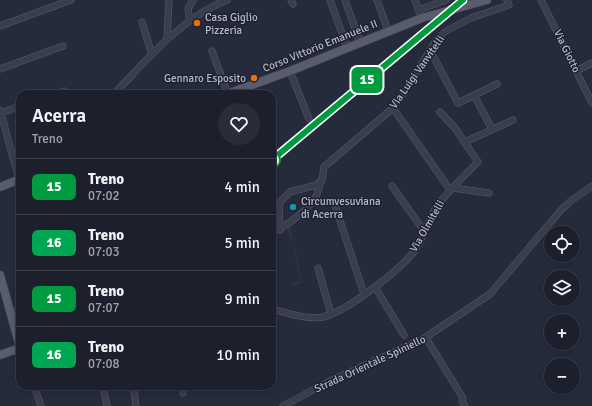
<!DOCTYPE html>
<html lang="it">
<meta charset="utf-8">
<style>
body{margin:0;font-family:Signika,sans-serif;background:#292d39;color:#f1f3f6;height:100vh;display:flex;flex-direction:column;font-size:15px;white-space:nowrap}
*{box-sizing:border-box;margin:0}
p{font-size:13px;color:#a0a3aa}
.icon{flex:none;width:22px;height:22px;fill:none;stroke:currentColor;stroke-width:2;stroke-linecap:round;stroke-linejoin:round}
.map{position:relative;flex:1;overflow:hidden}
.panel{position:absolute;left:16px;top:90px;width:260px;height:300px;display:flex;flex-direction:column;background:#1c202d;border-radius:12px;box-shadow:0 2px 6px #0003,0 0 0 1px #3a3e49}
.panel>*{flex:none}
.badge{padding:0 8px;border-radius:6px;font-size:14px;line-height:26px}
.tools{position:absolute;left:544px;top:226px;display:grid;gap:8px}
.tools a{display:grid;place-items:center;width:36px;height:36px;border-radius:50%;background:#1c202d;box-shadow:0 2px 6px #0003,0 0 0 1px #3a3e49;font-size:20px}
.map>.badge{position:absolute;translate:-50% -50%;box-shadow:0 0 0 2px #fff}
.round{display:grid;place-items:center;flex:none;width:42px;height:42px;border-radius:21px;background:#292d39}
.overview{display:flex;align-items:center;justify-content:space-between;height:68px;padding:0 16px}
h1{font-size:19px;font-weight:600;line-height:30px}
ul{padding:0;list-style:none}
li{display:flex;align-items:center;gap:12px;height:56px;padding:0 16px;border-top:1px solid #3a3e49}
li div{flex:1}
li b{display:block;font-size:15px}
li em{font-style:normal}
li .badge{min-width:44px;font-weight:700;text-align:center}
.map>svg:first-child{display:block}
.green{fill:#29383e}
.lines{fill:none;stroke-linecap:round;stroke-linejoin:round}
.minor-casing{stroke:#585b6a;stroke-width:7}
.major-casing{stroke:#434655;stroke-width:9}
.minor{stroke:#3a3d4c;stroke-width:6}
.major{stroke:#585c6c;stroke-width:8}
.line-casing{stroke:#fff;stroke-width:9}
.line{stroke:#009b3e;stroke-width:6}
.food-dot{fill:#e8710a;stroke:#1f2232;stroke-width:1.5}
.stop-dot{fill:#fff;stroke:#009b3e;stroke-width:2}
.culture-dot{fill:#0f9aa8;stroke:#1f2232;stroke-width:1.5}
.labels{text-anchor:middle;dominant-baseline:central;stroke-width:3;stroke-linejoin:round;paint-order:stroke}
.poi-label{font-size:11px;fill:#b6b9c7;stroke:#1f2232;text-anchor:start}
.street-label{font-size:11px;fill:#b6b9c7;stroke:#1f2232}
</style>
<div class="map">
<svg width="592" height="406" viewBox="0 0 592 406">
<rect width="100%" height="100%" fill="#262b3c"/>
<polygon class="green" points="290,226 302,283 291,286 296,281 299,283 300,279 292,239 290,238 287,228"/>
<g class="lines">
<defs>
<g id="minor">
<polyline points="291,0 293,4"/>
<polyline points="330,0 347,47"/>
<polyline points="345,0 360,42"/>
<polyline points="377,0 388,30"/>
<polyline points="415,0 420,14"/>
<polyline points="541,0 592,103"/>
<polyline points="419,10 446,0"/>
<polyline points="190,21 188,9 193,0"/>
<polyline points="142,22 152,55"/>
<polyline points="0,26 71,0"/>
<polyline points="167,39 169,0"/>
<polyline points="430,50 458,103 497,84"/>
<polyline points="212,51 228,94"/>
<polyline points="0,69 63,46"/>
<polyline points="290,71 309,119"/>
<polyline points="576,71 592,63"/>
<polyline points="56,94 64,91"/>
<path d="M 114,94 C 148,59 181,18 227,0"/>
<polyline points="474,95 492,129"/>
<polyline points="393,108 450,190"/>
<polyline points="0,110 19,179"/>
<polyline points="1,113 20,106"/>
<polyline points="465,142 513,120"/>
<polyline points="392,186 424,231"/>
<polyline points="453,188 489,193"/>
<polyline points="334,202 364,294"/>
<polyline points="280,230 279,206 281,201 290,192 316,185 322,180 324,167 393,108 402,96 436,40 446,31 471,18 509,5 507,0"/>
<path d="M 272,231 C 285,228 304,212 313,202 C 317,196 319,188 321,181"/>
<polyline points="318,268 331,314"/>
<polyline points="375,287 404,335"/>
<path d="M 272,309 C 288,313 307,320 323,317 C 346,312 405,267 417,247 C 425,235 428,219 437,206 C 449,190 464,176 478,162 L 455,128 L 440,112"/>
<polyline points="10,312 20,310"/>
<polyline points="426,338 463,398 462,401 465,406"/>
<polyline points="34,386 41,406"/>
<polyline points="103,386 107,406"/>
<polyline points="133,386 136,406"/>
<polyline points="182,386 183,393"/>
<polyline points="283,406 330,381 423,339 490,294 561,210 572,200 592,186"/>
</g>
<g id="major">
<polyline points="227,94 290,71 422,18 487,0"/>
<polyline points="0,187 20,179"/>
<polyline points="0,275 20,347"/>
<polyline points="0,355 20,348"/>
</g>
</defs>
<use href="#minor" class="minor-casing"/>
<use href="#major" class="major-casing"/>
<use href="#minor" class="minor"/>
<use href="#major" class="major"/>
</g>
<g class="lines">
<defs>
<polyline id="line" points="272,160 463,0"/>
</defs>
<use href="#line" class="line-casing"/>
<use href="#line" class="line"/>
</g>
<g class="food-dot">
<circle cx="197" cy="23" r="4"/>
<circle cx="254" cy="78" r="4"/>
</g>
<circle class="stop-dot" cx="272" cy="160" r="8"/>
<circle class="culture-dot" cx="293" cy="207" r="4"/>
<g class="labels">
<g class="poi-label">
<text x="205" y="17">Casa Giglio<tspan x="205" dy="13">Pizzeria</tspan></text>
<text x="246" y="78" text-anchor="end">Gennaro Esposito</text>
<text x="301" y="201">Circumvesuviana<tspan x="301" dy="13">di Acerra</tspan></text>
</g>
<g class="street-label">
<text transform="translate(320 46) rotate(-22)">Corso Vittorio Emanuele II</text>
<text transform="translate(567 51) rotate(64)">Via Giotto</text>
<text transform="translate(417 72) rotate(-55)">Via Luigi Vanvitelli</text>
<text transform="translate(427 226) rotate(-60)">Via Olmitelli</text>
<text transform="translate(370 364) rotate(-25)">Strada Orientale Spiniello</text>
</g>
</g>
</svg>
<div class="tools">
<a><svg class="icon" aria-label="locate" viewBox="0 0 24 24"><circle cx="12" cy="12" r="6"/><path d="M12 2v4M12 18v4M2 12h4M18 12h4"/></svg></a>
<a><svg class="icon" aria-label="layers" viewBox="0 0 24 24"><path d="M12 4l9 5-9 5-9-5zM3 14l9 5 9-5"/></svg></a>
<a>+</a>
<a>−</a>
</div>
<b class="badge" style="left:367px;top:80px;background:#009b3e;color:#fff">15</b>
<section class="panel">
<div class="overview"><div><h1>Acerra</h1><p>Treno</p></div><a class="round"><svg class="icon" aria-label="heart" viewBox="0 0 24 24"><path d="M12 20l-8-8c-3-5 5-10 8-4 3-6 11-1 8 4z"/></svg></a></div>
<ul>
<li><span class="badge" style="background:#009b3e;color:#fff">15</span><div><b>Treno</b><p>07:02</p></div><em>4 min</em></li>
<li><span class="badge" style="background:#00a651;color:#fff">16</span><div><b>Treno</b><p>07:03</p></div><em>5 min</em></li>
<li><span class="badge" style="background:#009b3e;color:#fff">15</span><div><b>Treno</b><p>07:07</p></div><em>9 min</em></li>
<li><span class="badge" style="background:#00a651;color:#fff">16</span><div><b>Treno</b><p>07:08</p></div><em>10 min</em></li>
</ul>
</section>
</div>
